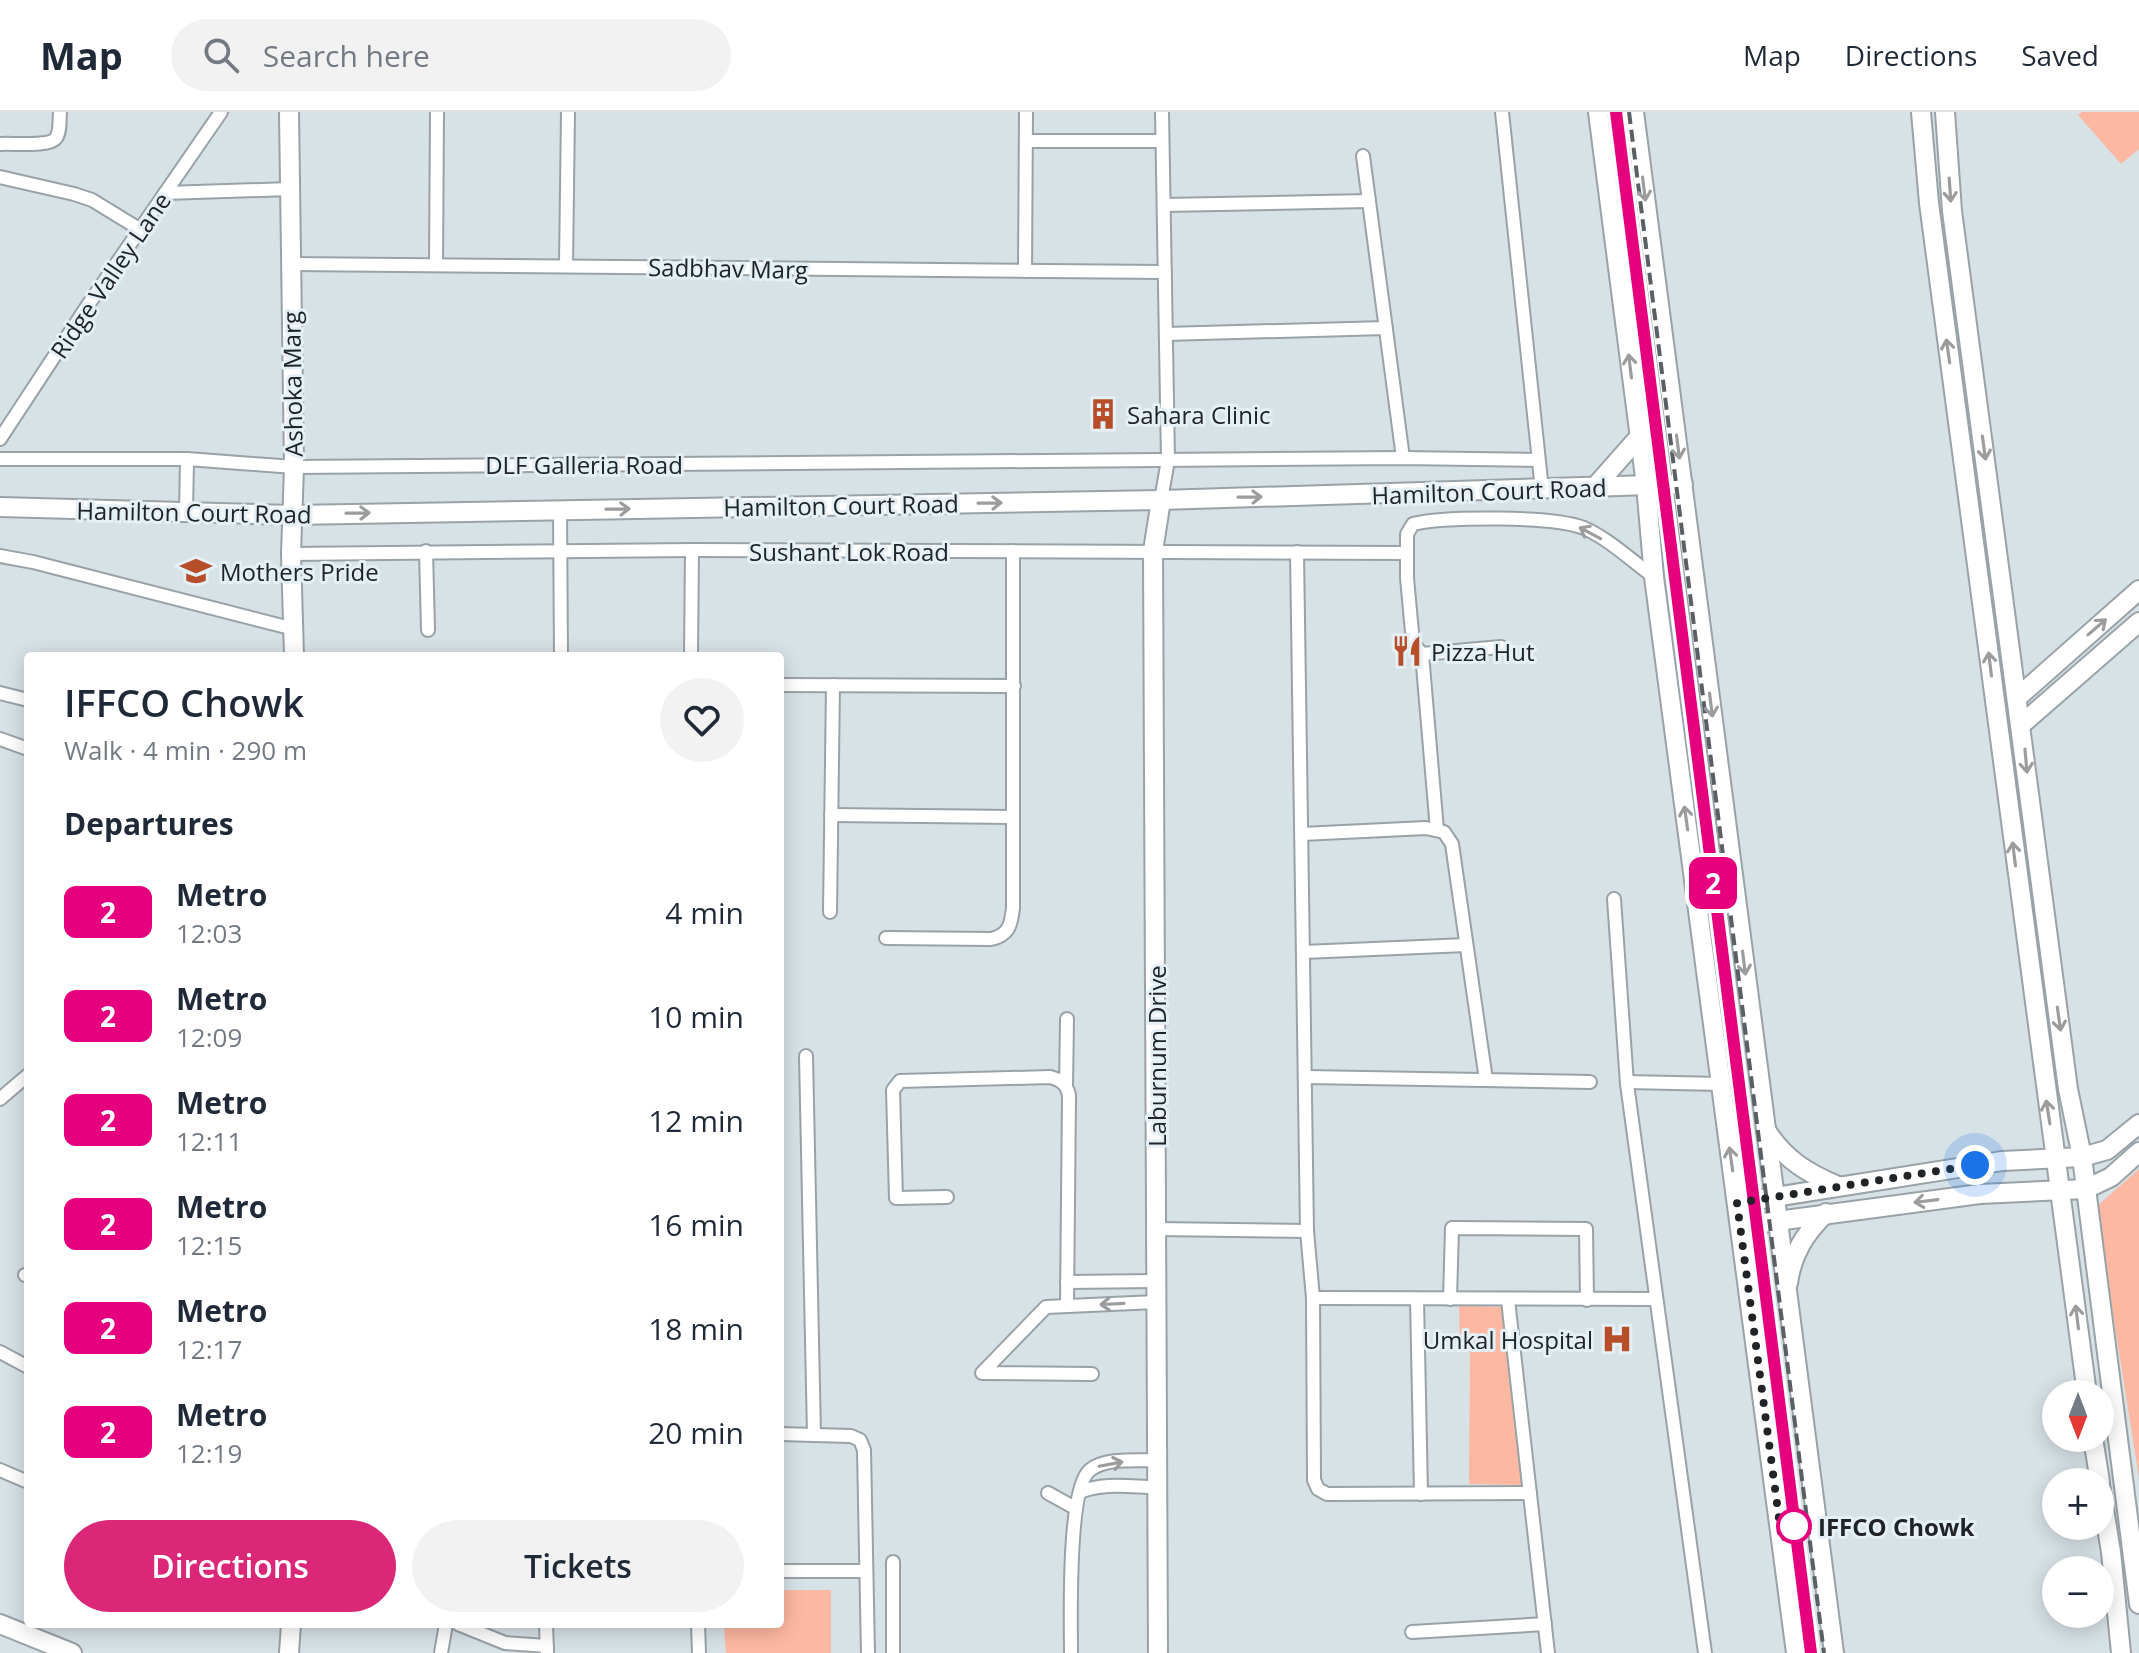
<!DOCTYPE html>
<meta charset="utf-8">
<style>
body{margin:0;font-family:"Open Sans",sans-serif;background:#f2f2f3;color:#1f2937;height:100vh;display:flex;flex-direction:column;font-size:30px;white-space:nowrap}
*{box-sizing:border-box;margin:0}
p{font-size:26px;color:#747a83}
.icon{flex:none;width:44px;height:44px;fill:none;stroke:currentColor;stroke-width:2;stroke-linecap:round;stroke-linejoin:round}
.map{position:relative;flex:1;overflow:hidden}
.side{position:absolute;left:24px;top:540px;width:760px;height:976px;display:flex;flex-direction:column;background:#fff;border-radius:8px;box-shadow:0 4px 20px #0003}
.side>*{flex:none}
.badge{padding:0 16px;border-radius:12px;font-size:28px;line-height:52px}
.needle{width:52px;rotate:180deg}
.controls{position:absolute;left:2042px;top:1268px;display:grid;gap:16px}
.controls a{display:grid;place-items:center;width:72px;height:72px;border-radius:50%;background:#fff;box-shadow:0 4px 20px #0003;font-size:40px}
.you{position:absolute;width:40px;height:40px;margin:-20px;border:6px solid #fff;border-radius:50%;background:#1a73e8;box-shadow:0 0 0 12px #1a73e833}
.map>.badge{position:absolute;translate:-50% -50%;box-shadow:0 0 0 4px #fff}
h2{padding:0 40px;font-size:30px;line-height:72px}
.round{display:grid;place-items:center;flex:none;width:84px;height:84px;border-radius:42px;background:#f2f2f3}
.headline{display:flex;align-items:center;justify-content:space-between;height:136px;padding:0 40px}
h1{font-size:38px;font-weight:600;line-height:60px}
.primary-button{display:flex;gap:16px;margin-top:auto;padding:16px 40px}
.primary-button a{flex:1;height:92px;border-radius:48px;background:#db2777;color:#fff;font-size:32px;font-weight:600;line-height:92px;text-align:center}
.primary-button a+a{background:#f2f2f3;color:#1f2937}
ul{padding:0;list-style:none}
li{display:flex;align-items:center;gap:24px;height:104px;padding:0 40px}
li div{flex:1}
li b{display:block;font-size:30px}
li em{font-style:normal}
li .badge{min-width:88px;font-weight:700;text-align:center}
header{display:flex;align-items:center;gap:48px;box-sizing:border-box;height:112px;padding:0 40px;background:#fff;border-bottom:2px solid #e0e1e3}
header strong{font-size:38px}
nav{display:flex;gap:44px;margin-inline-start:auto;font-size:28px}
.search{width:560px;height:72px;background:#f2f2f3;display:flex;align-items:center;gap:20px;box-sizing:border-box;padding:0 28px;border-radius:44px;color:#747a83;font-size:30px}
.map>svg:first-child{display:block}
.green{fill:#fdb8a1}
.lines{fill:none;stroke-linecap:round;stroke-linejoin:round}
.street-casing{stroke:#98a2a7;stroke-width:16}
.secondary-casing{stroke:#98a2a7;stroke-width:22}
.street{stroke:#fff;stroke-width:12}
.secondary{stroke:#fff;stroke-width:18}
.rail{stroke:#595f62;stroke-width:4;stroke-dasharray:12 6;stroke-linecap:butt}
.oneway{stroke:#9b9c9d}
.line-casing{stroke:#fff;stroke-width:18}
.line{stroke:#e6007e;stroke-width:12}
.walk{stroke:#202426;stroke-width:8;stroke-dasharray:0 14.4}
.stop-dot{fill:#fff;stroke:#e6007e;stroke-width:4}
.labels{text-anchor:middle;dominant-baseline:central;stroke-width:6;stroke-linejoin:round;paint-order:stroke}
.street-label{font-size:24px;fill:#202426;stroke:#e4f0f5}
.poi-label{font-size:24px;fill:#202426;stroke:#e4f0f5;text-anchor:start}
.stop-label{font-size:24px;font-weight:bold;fill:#202426;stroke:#e4f0f5;text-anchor:start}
</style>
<header>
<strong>Map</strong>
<div class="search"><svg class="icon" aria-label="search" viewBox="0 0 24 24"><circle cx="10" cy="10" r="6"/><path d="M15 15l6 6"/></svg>Search here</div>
<nav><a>Map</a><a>Directions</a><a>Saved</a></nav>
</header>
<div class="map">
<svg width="2139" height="1541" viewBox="0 0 2139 1541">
<rect width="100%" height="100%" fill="#d7e2e7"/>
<g class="green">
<polygon points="2082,0 2139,0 2139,37 2121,52 2078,3"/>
<polygon points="2139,1057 2139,1366 2096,1095"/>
<polygon points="1459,1194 1503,1195 1523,1373 1469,1372 1470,1238 1460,1237"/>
<polygon points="780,1478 831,1478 831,1541 726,1541 724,1512 780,1512"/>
</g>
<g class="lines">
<defs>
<g id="street">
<polyline points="1502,0 1542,378"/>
<polyline points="1026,29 1162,29"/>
<path d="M 0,32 C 12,31 50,35 56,26 C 61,19 59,7 60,0"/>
<polyline points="1363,44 1403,346"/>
<polyline points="0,65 74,82 92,88 141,118"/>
<polyline points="165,81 290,77"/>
<polyline points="1164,93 1369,89"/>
<polyline points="290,152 1165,160"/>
<polyline points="436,153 437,0"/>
<polyline points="566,154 568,0"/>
<polyline points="1025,159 1026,0"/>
<polyline points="1166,222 1386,216"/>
<polyline points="0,327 88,193 221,0"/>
<polyline points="0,347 187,347 294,355 1403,346 1538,348"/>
<polyline points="1161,388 1168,348 1162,0"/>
<polyline points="560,398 561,544"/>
<polyline points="186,401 187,347"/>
<polyline points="426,439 428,518"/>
<polyline points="1297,440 1307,1119 1313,1186 1314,1368 1318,1377 1327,1382 1530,1381"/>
<polyline points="291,442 692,438 1406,441"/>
<polyline points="0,444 33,450 294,517"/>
<polyline points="1422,542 1501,535"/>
<polyline points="691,544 692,438"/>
<polyline points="780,573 1014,574"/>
<polyline points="0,581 28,588"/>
<polyline points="0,627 28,637"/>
<polyline points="831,703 1013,705"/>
<path d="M 1437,718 L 1422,542 L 1413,531 L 1407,466 L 1407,422 L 1413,412 C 1444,404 1555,404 1584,416 C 1609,427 1632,449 1654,465"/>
<polyline points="1302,722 1426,716 1444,720 1452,732 1486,968"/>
<polyline points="1614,787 1627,972 1705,1541"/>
<polyline points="830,800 833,573"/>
<path d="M 886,826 L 991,827 C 1009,823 1011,813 1013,796 L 1013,439"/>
<polyline points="1304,840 1466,833"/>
<polyline points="1306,965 1590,970"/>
<polyline points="1627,970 1721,972"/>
<polyline points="1066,974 1067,907"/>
<polyline points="0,987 28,963"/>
<path d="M 947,1085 L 896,1086 L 893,978 L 900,969 L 1050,965 C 1061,968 1066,971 1069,983 L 1067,1194"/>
<polyline points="1156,1117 1307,1119"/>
<polyline points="25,1163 28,1164"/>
<polyline points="1067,1170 1156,1169"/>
<polyline points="1313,1186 1656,1187"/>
<polyline points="1417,1187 1421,1382"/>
<polyline points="1450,1187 1452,1116 1586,1117 1587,1188"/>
<polyline points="1508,1188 1548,1541"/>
<polyline points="0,1240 28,1255"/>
<polyline points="1092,1262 982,1261 1046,1195 1156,1190"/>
<polyline points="780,1322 814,1323 806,944"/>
<polyline points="814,1323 851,1324 860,1328 864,1338 868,1541"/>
<polyline points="0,1358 28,1370"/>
<path d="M 1080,1380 C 1104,1370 1132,1375 1157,1375"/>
<polyline points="1048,1381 1075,1396"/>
<polyline points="893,1450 893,1541"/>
<polyline points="780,1459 866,1459"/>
<polyline points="458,1512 505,1531 547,1534"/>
<polyline points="546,1512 547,1541"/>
<polyline points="698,1512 699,1541"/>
<polyline points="1412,1520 1545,1512"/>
<polyline points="441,1541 446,1512"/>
<path d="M 1071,1541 C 1071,1509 1067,1376 1090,1358 C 1106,1345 1138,1349 1157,1348"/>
</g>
<g id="secondary">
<polyline points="289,0 294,355 291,442 294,544"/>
<polyline points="1598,0 1646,373 1654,465 1796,1541"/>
<polyline points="1634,0 1834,1541"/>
<polyline points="1921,0 1929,91 2087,1282"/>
<polyline points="1945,0 1952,99 2068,977 2082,1045 2139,1492"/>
<polyline points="1594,376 1639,325"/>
<polyline points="0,395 293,403 1161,388 1683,372"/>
<polyline points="2018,585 2139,478"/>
<polyline points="2022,612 2139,510"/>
<path d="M 1766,1018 C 1784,1047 1807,1061 1838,1074"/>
<polyline points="1737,1091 2002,1049 2082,1045 2107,1038 2139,1012"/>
<polyline points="1740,1114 1980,1082 2086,1077 2111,1065 2139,1040"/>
<path d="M 1788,1171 C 1792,1142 1805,1121 1826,1101"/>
<polyline points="2093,1326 2100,1370"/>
<polyline points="2100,1373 2111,1440 2121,1541"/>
<polyline points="0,1512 72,1541"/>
<polyline points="289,1541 291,1512"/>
<polyline points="1158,1541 1153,439 1161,388"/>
</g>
</defs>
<use href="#street" class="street-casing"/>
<use href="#secondary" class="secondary-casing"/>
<use href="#street" class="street"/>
<use href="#secondary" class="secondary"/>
<g class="rail">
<polyline points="1616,0 1811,1541"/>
<polyline points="1629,0 1824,1541"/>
</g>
</g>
<defs><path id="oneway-shaft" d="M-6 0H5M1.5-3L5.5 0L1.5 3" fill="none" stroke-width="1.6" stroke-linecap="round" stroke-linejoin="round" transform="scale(2)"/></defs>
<g class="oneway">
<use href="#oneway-shaft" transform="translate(1644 77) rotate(83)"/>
<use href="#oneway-shaft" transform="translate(1950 78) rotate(86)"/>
<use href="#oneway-shaft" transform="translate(1948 239) rotate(-98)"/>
<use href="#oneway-shaft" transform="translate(1630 254) rotate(-97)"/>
<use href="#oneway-shaft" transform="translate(1678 335) rotate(83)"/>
<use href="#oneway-shaft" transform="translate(1984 336) rotate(82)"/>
<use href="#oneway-shaft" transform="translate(1250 385) rotate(-1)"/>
<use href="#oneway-shaft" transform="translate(990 391) rotate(-1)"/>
<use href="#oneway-shaft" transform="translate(618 397) rotate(-1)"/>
<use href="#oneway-shaft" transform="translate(358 401) rotate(-1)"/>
<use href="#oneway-shaft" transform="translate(1590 421) rotate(-152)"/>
<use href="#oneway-shaft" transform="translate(2097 515) rotate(-41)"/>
<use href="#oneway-shaft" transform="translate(1990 552) rotate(-97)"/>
<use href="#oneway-shaft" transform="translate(1711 593) rotate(83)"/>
<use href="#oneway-shaft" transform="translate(2026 649) rotate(85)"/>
<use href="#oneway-shaft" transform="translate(1686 706) rotate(-98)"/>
<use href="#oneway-shaft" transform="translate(2014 742) rotate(-97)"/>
<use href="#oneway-shaft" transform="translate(1744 851) rotate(83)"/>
<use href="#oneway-shaft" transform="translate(2059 907) rotate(82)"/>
<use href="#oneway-shaft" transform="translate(2048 1000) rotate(-99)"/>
<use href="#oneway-shaft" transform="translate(1731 1047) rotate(-98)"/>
<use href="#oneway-shaft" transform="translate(1926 1089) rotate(173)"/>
<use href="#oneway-shaft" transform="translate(1112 1192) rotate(177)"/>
<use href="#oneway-shaft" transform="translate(2077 1205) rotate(-97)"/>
<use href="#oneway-shaft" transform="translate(1111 1352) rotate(-11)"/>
</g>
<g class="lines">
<defs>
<polyline id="line" points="1616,0 1811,1541"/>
</defs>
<use href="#line" class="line-casing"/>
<use href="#line" class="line"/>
<polyline class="walk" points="1794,1414 1782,1429 1737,1091 1975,1053"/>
</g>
<defs>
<symbol id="building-bare" viewBox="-9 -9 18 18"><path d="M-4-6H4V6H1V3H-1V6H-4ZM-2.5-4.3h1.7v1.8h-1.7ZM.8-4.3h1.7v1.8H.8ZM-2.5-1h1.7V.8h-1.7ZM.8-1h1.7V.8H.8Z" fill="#b64e29" stroke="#e4f0f5" stroke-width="2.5" paint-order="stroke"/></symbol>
<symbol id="school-bare" viewBox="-9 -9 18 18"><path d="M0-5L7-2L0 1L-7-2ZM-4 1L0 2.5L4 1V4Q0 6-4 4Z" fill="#b64e29" stroke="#e4f0f5" stroke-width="2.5" paint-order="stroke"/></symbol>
<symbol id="restaurant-bare" viewBox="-9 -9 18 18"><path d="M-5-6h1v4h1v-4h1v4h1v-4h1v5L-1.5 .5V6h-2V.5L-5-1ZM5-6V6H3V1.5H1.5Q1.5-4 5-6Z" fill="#b64e29" stroke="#e4f0f5" stroke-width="2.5" paint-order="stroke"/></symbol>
<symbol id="hospital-bare" viewBox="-9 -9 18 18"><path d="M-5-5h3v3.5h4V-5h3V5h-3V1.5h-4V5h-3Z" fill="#b64e29" stroke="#e4f0f5" stroke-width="2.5" paint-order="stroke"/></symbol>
</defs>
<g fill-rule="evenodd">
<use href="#building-bare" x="1081" y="280" width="44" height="44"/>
<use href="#school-bare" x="174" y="437" width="44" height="44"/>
<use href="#restaurant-bare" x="1385" y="517" width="44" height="44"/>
<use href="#hospital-bare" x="1595" y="1205" width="44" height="44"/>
</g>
<circle class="stop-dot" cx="1794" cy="1414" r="16"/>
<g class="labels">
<g class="street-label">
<text transform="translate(728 156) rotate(1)">Sadbhav Marg</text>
<text transform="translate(110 163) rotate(-56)">Ridge Valley Lane</text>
<text transform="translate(292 272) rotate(-91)">Ashoka Marg</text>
<text x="584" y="352">DLF Galleria Road</text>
<text transform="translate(1489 379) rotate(-2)">Hamilton Court Road</text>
<text transform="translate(841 393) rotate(-1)">Hamilton Court Road</text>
<text transform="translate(194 400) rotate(1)">Hamilton Court Road</text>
<text x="849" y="439">Sushant Lok Road</text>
<text transform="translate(1156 944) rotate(-90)">Laburnum Drive</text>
</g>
<g class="poi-label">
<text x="1127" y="302">Sahara Clinic</text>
<text x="220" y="459">Mothers Pride</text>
<text x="1431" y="539">Pizza Hut</text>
<text x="1593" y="1227" text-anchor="end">Umkal Hospital</text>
</g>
<g class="stop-label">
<text x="1818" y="1414">IFFCO Chowk</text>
</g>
</g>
</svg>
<div class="controls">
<a><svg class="needle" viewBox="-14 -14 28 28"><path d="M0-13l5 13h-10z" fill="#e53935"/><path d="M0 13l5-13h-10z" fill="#747a83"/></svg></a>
<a>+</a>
<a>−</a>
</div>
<div class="you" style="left:1975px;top:1053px"></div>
<b class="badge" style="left:1713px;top:771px;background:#e6007e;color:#fff">2</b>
<section class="side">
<div class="headline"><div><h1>IFFCO Chowk</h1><p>Walk · 4 min · 290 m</p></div><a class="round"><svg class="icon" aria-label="heart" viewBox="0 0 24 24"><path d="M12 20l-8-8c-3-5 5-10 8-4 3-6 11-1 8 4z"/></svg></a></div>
<h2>Departures</h2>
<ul>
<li><span class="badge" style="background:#e6007e;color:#fff">2</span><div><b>Metro</b><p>12:03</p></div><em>4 min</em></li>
<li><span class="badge" style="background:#e6007e;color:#fff">2</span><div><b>Metro</b><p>12:09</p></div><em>10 min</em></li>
<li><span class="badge" style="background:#e6007e;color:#fff">2</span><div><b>Metro</b><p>12:11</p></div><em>12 min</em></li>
<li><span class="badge" style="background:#e6007e;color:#fff">2</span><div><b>Metro</b><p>12:15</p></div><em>16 min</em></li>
<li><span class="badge" style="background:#e6007e;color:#fff">2</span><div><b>Metro</b><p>12:17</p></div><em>18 min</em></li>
<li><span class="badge" style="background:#e6007e;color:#fff">2</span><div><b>Metro</b><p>12:19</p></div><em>20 min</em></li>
</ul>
<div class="primary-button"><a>Directions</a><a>Tickets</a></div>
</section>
</div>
